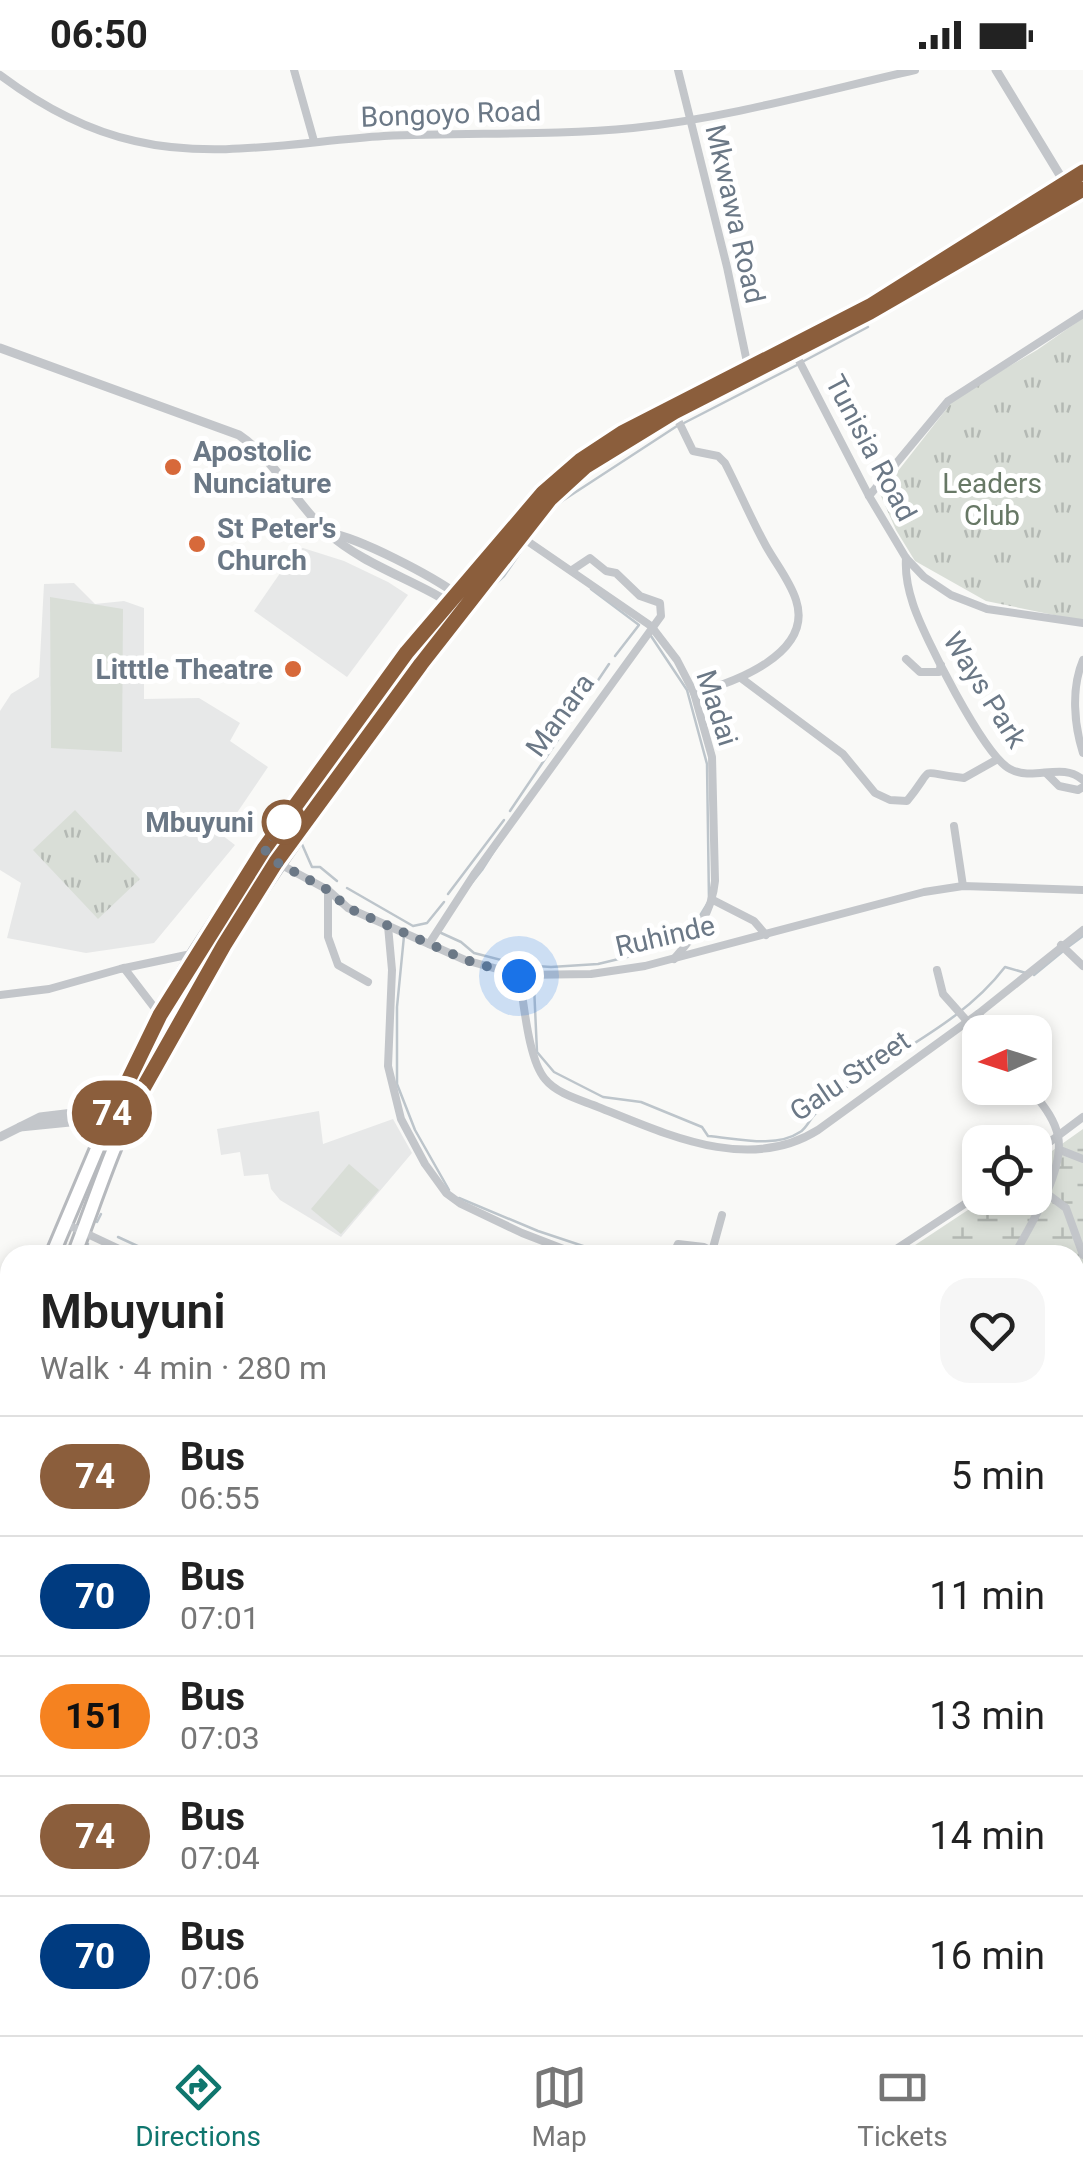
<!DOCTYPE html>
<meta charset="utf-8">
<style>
body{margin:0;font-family:Roboto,sans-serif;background:#f6f6f6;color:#222;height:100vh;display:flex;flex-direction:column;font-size:38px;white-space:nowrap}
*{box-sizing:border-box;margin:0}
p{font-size:32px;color:#767676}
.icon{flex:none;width:55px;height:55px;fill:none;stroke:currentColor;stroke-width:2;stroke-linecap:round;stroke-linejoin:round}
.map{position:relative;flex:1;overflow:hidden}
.drawer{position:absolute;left:0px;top:1175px;width:1085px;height:790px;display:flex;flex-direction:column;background:#fff;border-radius:30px 30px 0 0;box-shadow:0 5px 15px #0003}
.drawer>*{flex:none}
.badge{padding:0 20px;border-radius:32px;font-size:35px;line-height:65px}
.needle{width:65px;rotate:267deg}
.controls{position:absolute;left:962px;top:945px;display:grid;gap:20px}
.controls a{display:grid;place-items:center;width:90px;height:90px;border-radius:20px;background:#fff;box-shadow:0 5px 15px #0003;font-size:50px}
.you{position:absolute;width:50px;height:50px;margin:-25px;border:8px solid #fff;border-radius:50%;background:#1a73e8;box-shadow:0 0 0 15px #1a73e833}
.map>.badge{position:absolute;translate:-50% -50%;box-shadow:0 0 0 5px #fff}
.round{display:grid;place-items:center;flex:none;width:105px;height:105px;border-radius:30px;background:#f6f6f6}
.head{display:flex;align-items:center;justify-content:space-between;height:170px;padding:0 40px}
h1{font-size:48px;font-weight:600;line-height:75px}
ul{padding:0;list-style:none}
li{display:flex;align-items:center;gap:30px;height:120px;padding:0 40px;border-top:2px solid #e0e0e0}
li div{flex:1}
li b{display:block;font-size:38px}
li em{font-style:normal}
li .badge{min-width:110px;font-weight:700;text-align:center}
.status{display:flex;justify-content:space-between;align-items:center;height:70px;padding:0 50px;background:#fff;direction:ltr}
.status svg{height:28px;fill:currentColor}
.tab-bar{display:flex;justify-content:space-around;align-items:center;height:140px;border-top:2px solid #e0e0e0;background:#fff;font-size:28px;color:#767676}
.tab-bar a{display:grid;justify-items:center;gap:5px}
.tab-bar .active{color:#0f766e}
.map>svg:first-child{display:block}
.built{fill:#e7e8e8}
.green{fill:#d9ded7}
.wetland{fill:url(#wetland-marsh)}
.park{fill:url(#park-tufts)}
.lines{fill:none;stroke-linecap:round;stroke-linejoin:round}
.stream{stroke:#bdc5cb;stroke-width:2.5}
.primary-casing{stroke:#b4b8bd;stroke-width:16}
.trunk-casing{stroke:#b6b9bd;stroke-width:18}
.minor{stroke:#c3c6ca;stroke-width:8}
.tertiary{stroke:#c3c6ca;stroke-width:9}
.primary{stroke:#fff;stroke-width:11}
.trunk{stroke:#fff;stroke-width:12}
.line-casing{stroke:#fff;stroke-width:22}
.line{stroke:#8b5e3c;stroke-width:15}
.walk{stroke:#6b7886;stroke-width:10;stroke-dasharray:0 18}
.poi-dot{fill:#d7693a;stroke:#fff;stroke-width:4}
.stop-dot{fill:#fff;stroke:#8b5e3c;stroke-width:5}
.labels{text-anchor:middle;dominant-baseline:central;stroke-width:10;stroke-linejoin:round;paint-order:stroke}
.street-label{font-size:28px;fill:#6b7886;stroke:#fff}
.poi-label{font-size:28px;font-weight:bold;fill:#6b7886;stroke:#fff;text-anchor:start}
.park-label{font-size:28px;fill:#677865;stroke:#fff}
.stop-label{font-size:28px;font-weight:bold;fill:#6b7886;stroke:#fff;text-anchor:end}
</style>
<div class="status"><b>06:50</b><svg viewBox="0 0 49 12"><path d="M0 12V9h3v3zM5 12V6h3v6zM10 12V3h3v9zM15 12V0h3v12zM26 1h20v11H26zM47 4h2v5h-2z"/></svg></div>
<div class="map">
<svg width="1083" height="1965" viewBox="0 0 1083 1965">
<defs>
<pattern id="wetland-marsh" width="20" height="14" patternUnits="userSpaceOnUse" patternTransform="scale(2.5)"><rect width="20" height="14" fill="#d9ded7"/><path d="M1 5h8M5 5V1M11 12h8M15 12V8" fill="none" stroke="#b4b9b4"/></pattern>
<pattern id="park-tufts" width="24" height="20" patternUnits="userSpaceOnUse" patternTransform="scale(2.5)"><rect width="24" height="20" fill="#d9ded7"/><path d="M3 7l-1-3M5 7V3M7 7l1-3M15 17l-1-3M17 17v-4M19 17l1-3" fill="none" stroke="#b4b9b4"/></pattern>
</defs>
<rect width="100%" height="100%" fill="#f9f9f7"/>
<g class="built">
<polygon points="303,478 344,491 388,512 408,525 347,607 254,541 296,480"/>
<polygon points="74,513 95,534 124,531 144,538 144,629 199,628 240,653 230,671 268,697 222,765 235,775 154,873 86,883 7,868 21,813 0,800 0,641 11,624 39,607 44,514"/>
<polygon points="319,1041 323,1074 393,1049 412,1083 341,1167 280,1130 271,1119 268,1104 244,1106 240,1082 221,1085 217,1059"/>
</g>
<g class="green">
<polygon points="50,527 123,539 122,682 51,678"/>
<polygon points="349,1094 379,1120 341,1164 311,1139"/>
</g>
<polygon class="wetland" points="1083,1059 1083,1558 1075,1564 1075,1185 900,1185 986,1128 1035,1128 1035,1093"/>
<g class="park">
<polygon points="1083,248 1083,551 986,531 915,491 896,460 880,424 955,328 1037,280"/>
<polygon points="75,740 140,809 98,849 33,780"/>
</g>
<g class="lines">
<g class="stream">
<polyline points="804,291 868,257"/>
<polyline points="684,353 797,295"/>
<polyline points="531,468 545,444 562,431 677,356"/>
<polyline points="591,519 639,555 615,586"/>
<polyline points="482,526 504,506 526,474"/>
<polygon points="649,563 687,620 707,694 709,831 690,862 681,872 652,881 598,894 551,897 521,895 474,883 461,872 439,862 443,849 482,800 503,767"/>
<polyline points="510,741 609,594"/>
<polyline points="301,772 312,797 320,797 337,811"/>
<polyline points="347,818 413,856 427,853 444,832"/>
<polyline points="448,824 504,750"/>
<polyline points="404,866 397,937 397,1014 415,1060 449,1120"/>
<polyline points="1068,877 1083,866"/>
<polyline points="1034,905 1062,882"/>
<path d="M 534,916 L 537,982 L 554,1002 L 603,1027 L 641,1032 L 702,1057 L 708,1066 C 735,1068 775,1079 800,1062 C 806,1059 810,1049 815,1044 C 824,1035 834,1026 844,1019 C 899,979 963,952 1005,897 L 1026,903"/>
<polyline points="87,1118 112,1065"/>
<polyline points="459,1128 538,1161 610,1185"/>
<polyline points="97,1152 101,1144"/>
<polyline points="118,1167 157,1185"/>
<polyline points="62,1185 66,1171"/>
<polyline points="84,1185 88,1174"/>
<polyline points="0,1403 5,1375"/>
<polyline points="0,1490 10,1436"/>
</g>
<defs>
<g id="primary">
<polyline points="1075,1943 1083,1943"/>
<polyline points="321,1955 327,1965"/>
<polyline points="345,1955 388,1959 469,1955"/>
<polyline points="17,1965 109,1955"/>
</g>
<g id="trunk">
<polyline points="903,224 1083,119"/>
<polyline points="595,390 650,356"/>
<polyline points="52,1185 110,1048 160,945 196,883 264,779 407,582 543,423 581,389 621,363 870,236 1083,102"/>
<path d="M 74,1185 C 94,1134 111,1079 136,1030 C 240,825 384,648 520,465 L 550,429 L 572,409"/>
<polyline points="0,1349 10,1309"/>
<polyline points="0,1442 10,1395"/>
</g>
</defs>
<use href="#primary" class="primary-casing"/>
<use href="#trunk" class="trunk-casing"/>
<g class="minor">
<polyline points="294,0 314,71"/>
<polyline points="678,0 727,197 748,297"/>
<path d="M 0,5 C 40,35 85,60 135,71 C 215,90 303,71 384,66 C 467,62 550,66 633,58 C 728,48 822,21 915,0"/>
<polyline points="792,277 869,426 906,488 924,507 951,525 987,539 1083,553"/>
<path d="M 674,342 L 693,381 L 718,386 L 725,393 C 739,420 751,449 766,476 C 776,494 790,511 796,530 C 814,584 733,613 694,623"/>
<polyline points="869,426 948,331 1083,244"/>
<path d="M 520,466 L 651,556 L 677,590 L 694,623 L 712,687 L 715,811 C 712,843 695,865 674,889"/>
<path d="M 906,488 C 905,503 908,519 913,534 C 923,565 984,686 1010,699 C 1034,712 1062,691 1083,710"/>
<polyline points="906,589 920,602 939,602 941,595"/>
<path d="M 1083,590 C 1071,618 1074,655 1083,683"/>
<path d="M 741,608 L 843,684 L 875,723 L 890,730 L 907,731 C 938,693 914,703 964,708 L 996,690"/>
<polyline points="1047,704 1059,716 1078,720 1083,717"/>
<polyline points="954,756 963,816"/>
<polyline points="264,779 276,792 328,820 348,838 465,890 519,905 591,904 645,896 924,822 963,816 1083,820"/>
<polyline points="328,820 328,867 338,895 368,912"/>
<polyline points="713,830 754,851 766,865"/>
<polyline points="388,856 392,900 388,996 401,1049 425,1094 446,1123 461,1134 522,1163 579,1185"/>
<polyline points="429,874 475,803 661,546 660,533 640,526 616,503 606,501 590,488 572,500"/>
<polyline points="1061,875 1083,896"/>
<polyline points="124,898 160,945"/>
<polyline points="937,900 943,924 967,951"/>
<path d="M 519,905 C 524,932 528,989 545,1009 C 557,1024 581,1030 598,1037 C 666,1064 748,1104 818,1060 L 978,944 L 1083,860"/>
<polyline points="0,925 49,919 120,899 196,883"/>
<polyline points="978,944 993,962"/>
<polyline points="1060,1080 1083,1089"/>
<polyline points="1035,1083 1083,1047"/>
<polyline points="1046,1123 1066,1138 1083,1185"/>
<polyline points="64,1153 132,1185"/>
<polyline points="673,1185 678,1174 704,1177 714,1182"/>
<polyline points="711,1185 722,1145"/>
<polyline points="887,1185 980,1124"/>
<path d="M 1014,1185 C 1031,1155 1065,1099 1058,1066 C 1054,1047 1041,1033 1030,1018"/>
<polyline points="1075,1446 1083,1439"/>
<polyline points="1075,1532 1083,1534"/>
<polyline points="1075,1627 1080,1578"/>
<polyline points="1075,1732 1078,1700"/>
<polyline points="1075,1777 1083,1777"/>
<polyline points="1075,1850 1083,1850"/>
<polyline points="538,1965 538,1955"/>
</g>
<g class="tertiary">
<polyline points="996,0 1072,125"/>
<path d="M 0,278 L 239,365 C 276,390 294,433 328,463 C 367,498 421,511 463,542"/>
<path d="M 329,463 C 360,468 432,506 458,525"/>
<polyline points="20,1057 110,1048 130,1039"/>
<polyline points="0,1067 40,1047 115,1038"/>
</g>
<use href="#primary" class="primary"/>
<use href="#trunk" class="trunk"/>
</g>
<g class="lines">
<defs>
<polyline id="line" points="1083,102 870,236 622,363 581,390 543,423 407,582 264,779 160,945 110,1048 132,1038 224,875 276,792 421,594 550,429 586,396 674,342 870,242 1083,119"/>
</defs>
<use href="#line" class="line-casing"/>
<use href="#line" class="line"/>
<polyline class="walk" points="284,752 264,779 276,792 328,820 348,838 466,890 519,906"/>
</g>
<g class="poi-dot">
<circle cx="173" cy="397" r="10"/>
<circle cx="197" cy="474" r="10"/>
<circle cx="293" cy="599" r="10"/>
</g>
<circle class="stop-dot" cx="284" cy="752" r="20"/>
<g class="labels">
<g class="street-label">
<text transform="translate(451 44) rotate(-2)">Bongoyo Road</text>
<text transform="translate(735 144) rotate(77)">Mkwawa Road</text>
<text transform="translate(871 378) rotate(62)">Tunisia Road</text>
<text transform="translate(985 620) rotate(58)">Ways Park</text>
<text transform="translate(717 638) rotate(72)">Madai</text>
<text transform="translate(560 645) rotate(-54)">Manara</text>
<text transform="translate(665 866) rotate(-13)">Ruhinde</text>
<text transform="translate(850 1006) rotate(-34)">Galu Street</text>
</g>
<g class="poi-label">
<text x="193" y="381">Apostolic<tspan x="193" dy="32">Nunciature</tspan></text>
<text x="217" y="458">St Peter's<tspan x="217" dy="32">Church</tspan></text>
<text x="273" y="599" text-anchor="end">Litttle Theatre</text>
</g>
<g class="park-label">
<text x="992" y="413">Leaders<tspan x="992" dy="32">Club</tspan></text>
</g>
<g class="stop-label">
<text x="254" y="752">Mbuyuni</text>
</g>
</g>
</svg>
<div class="controls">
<a><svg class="needle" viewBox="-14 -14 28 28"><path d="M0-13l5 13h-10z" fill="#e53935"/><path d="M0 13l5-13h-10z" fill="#767676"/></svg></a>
<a><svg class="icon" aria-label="locate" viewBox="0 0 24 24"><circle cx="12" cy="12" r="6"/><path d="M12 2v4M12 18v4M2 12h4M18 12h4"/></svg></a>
</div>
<div class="you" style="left:519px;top:906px"></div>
<b class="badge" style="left:112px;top:1043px;background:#8b5e3c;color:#fff">74</b>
<section class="drawer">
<div class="head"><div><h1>Mbuyuni</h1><p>Walk · 4 min · 280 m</p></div><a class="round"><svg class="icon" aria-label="heart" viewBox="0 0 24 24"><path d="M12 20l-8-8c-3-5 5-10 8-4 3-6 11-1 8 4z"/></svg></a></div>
<ul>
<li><span class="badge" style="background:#8b5e3c;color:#fff">74</span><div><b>Bus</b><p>06:55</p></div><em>5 min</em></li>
<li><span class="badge" style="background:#003b80;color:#fff">70</span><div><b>Bus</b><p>07:01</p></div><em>11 min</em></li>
<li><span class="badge" style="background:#f58220;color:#111">151</span><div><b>Bus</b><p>07:03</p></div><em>13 min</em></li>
<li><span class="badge" style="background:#8b5e3c;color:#fff">74</span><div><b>Bus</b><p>07:04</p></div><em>14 min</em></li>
<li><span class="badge" style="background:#003b80;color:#fff">70</span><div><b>Bus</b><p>07:06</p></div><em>16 min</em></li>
</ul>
</section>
</div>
<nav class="tab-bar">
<a class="active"><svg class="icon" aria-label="directions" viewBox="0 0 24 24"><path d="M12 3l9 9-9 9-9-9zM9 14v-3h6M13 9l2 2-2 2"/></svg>Directions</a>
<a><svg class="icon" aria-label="map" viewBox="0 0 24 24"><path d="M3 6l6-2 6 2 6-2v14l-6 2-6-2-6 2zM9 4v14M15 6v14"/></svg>Map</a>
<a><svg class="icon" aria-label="tickets" viewBox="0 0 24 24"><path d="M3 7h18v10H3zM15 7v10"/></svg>Tickets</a>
</nav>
